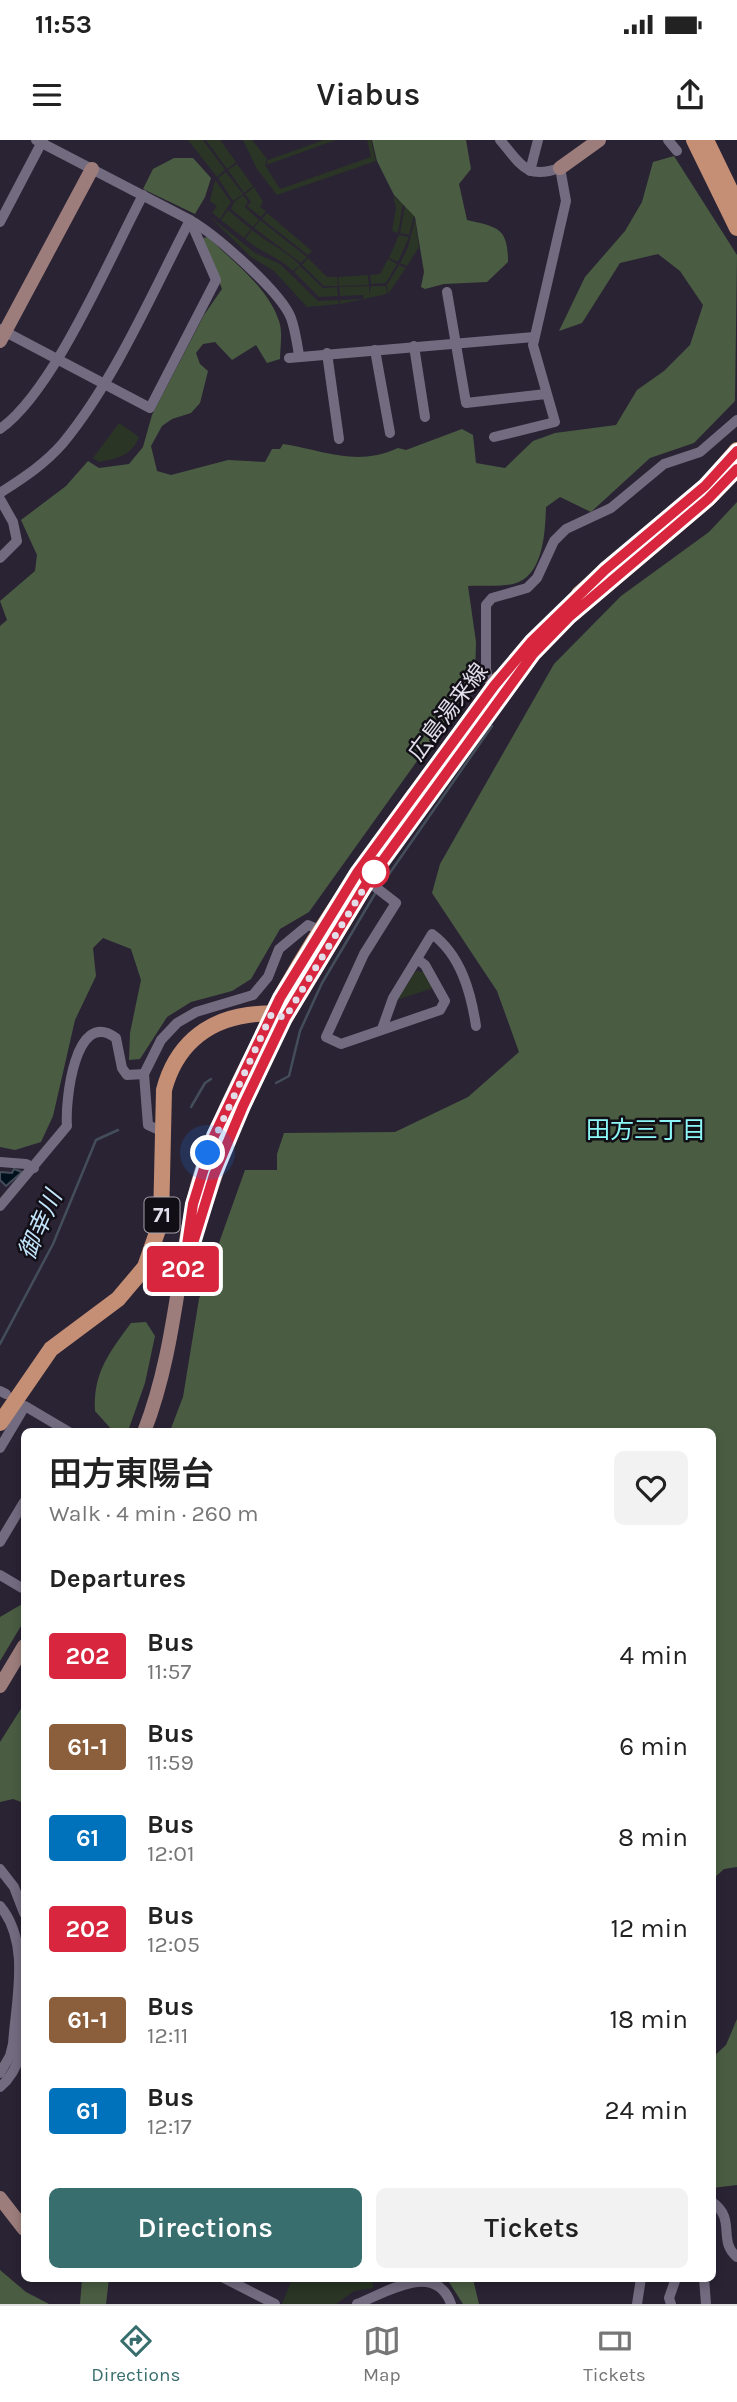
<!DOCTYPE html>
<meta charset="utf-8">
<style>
body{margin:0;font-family:Karla,"Noto Sans JP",sans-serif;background:#f2f2f2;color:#222;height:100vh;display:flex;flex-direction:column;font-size:26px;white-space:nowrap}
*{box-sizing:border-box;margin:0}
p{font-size:23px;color:#767676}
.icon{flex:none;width:38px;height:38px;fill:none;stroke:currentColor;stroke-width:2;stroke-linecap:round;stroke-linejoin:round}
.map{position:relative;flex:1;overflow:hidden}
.side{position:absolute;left:21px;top:1288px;width:695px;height:854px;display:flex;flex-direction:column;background:#fff;border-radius:10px;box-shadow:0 4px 10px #0003}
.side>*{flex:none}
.badge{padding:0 14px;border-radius:5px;font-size:24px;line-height:46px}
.you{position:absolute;width:35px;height:35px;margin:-18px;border:5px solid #fff;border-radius:50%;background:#1a73e8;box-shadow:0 0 0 10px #1a73e833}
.map>.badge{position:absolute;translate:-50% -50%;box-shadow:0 0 0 4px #fff}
h2{padding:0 28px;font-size:26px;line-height:63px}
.round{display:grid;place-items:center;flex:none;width:74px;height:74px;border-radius:10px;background:#f2f2f2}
.overview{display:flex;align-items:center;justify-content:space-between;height:119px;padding:0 28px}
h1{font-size:33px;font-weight:600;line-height:52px}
.action{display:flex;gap:14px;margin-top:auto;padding:14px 28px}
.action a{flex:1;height:80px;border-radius:10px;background:#386f6e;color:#fff;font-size:28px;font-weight:600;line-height:80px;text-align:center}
.action a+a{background:#f2f2f2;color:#222}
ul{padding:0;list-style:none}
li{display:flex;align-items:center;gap:21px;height:91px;padding:0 28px}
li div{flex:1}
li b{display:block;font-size:26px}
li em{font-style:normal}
li .badge{min-width:77px;font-weight:700;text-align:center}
.status{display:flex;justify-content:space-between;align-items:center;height:49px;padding:0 35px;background:#fff;direction:ltr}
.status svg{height:19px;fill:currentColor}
header{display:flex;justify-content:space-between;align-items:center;height:91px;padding:0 28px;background:#fff;font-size:32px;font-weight:600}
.tab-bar{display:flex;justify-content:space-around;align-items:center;height:98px;border-top:2px solid #e0e0e0;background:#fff;font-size:19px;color:#767676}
.tab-bar a{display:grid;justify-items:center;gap:4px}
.tab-bar .current{color:#386f6e}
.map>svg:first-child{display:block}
.green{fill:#2a3525}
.forest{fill:#4a5d42}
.water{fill:#00111d;stroke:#444e5a;stroke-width:2}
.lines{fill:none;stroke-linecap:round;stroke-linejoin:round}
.stream{stroke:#444e5a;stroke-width:2.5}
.street{stroke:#736b80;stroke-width:10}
.secondary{stroke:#9c7d7b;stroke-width:14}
.primary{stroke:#c48f75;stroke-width:16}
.line-casing{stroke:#fff;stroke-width:16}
.line{stroke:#d7263d;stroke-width:10}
.walk{stroke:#e1dde9;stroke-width:7;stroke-dasharray:0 12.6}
.stop-dot{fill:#fff;stroke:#d7263d;stroke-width:3.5}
.labels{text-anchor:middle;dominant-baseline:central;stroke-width:5;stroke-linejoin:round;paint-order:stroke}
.shield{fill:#110e16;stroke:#a39faa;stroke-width:2}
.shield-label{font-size:21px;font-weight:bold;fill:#e1dde9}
.street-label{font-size:23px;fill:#e1dde9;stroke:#110e16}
.neighbourhood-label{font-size:24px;fill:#8cf8f7;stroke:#110e16}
.water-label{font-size:24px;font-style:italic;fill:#c3e5fb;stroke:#110e16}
</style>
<div class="status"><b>11:53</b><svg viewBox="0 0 49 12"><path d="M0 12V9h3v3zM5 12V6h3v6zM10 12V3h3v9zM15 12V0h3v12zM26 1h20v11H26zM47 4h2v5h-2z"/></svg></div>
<header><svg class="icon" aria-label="menu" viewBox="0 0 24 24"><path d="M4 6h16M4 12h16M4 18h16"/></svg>Viabus<svg class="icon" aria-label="share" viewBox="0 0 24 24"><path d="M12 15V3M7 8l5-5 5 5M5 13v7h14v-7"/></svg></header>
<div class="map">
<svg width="737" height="2164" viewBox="0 0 737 2164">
<rect width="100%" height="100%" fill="#2a2334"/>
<g class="green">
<polygon points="188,0 203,0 225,30 217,37"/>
<polygon points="206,0 220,0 236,22 227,29"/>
<polygon points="243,0 252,0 267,19 265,25 280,49 371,17 367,0 371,0 376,21 277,55 257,29"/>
<polygon points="324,0 336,0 266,25 268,20"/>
<polygon points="237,24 253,46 244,53 228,30"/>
<polygon points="226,32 243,54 233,61 218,38"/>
<polygon points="215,40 231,62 220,79 212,73 217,66 210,61"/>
<polygon points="254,47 263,62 260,67 266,71 261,77 247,66 251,62 245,54"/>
<polygon points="243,55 248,62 245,67 259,80 253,87 231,69 234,62"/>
<polygon points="393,56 403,64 398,93 392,91 396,68"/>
<polygon points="405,65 414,76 409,95 400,93"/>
<polygon points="228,70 251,89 244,98 221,80"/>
<polygon points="267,73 312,111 308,115 262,79"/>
<polygon points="208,75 255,113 280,124 318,161 338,160 339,164 307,167 274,131 251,117"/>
<polygon points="415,79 419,107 407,126 400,123 408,107"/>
<polygon points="260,80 307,117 301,123 254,88"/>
<path d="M 252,90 C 268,103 286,111 300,125 L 293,131 C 279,117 260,112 245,99 Z"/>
<polygon points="399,95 409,97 398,122 389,118"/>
<polygon points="308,118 327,137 337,137 338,146 324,146 302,125"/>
<polygon points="388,119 397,124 386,143 371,144 370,135 380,134"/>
<polygon points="399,125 406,128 388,154 387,145"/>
<polygon points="300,126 323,148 337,147 338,156 319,157 294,132"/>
<polygon points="368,135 369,145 339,146 338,137"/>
<polygon points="369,146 369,155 371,146 386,146 387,154 340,164 340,160 363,159 364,155 340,156 339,147"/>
<path d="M 119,283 L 139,297 C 130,317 118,318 99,322 L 93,318 Z"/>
<polygon points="416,831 424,832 433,848 397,860"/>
<polygon points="292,2139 373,2139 373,2148 354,2151 336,2164 282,2164"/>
</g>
<g class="forest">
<path d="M 372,0 L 466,0 L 471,29 L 459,44 L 467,80 C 497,87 508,87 508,122 L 487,142 L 444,144 L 425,149 L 421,147 L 424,132 L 415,77 L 394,55 L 377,21 Z"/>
<path d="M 674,16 L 737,115 L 735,261 L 694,303 L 650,318 L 591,372 L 560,357 L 546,367 C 545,391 544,437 513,444 C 499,447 482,445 468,446 L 476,502 L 475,540 L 309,772 L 280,789 L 251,839 L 232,851 L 191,862 L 167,877 L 140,919 L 129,920 L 130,893 L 141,840 L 131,809 L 103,798 L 93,808 L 96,836 L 75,880 L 53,976 L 41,1002 L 15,1010 L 0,1007 L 0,486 L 7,480 L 0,461 L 35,431 L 37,415 L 21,380 L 66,346 L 88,321 L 99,328 L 129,324 L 143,307 L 152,275 L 204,175 L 222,149 L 203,98 L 208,97 C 232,121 268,147 279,181 C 283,192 280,208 280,219 L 267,223 L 256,205 L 232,220 L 215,202 L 203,204 L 196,213 L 200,224 L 208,231 L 200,263 L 191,273 L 172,279 L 162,286 L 151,306 L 157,331 L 171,335 L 228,320 L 265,322 L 272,309 L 280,309 L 283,304 C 327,311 356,327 398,308 L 406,310 L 462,289 L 473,295 L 476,323 L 505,328 L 533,301 L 555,293 L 616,285 L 637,250 L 664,231 L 690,205 L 703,165 L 680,131 L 658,114 L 620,123 L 582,183 L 559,191 L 585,137 L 625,91 L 642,62 L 653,22 Z"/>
<polygon points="174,18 193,18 211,38 205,57 195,74 143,49 153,29"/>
<polygon points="737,362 737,1727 724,1729 712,1740 712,1292 170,1291 183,1257 199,1159 245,1030 277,1030 277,1014 284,993 395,992 468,957 519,912 497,851 432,753 440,724 554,524 621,456 709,392"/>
<path d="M 146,1182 L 155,1196 L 145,1243 L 128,1291 L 113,1291 L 95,1271 C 93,1233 109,1213 131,1183 Z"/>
<polygon points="24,1463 24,1481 0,1521 0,1477"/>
<polygon points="24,1564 24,1663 13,1659 0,1662 0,1602"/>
<polygon points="737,1879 737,2045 712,2048 712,1918 726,1905"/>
<polygon points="0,2130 26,2152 49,2164 0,2164"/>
<polygon points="82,2139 109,2139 106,2164 80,2164"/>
<polygon points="447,2139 473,2139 479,2164 463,2164"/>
</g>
<polygon class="water" points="14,1029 22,1032 6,1046 0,1040 0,1032 12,1033"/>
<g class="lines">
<g class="stream">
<polyline points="380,747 492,586"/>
<polyline points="276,943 289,936 300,891 322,843 376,752"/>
<polyline points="191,967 205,943 211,939"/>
<polyline points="0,1204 53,1104 96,1000 118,990"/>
</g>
<g class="street">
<polyline points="668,0 677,11"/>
<polyline points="530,31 538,0"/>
<polyline points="0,82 43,0"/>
<polyline points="447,152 466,263 546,254"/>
<polyline points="0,189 150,268 216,140 190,80 36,0"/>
<polyline points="414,206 425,277"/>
<polyline points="375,210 390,293"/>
<polyline points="327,213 339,299"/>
<polyline points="289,218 534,197"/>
<path d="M 0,289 C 54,251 110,117 143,55"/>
<path d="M 494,297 L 555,282 L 533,205 L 566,61 L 560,28 C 525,40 521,24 500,0"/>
<path d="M 0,353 C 23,338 45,324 63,303 C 115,240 152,153 190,80 C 215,94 281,152 291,178 C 295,189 297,203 299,215"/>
<polyline points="0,359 13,382 17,401 0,418"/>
<polyline points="498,549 488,539 486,529 486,465 492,458 527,448 537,438 554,401 566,389 611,368 664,324 700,312 737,280"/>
<polyline points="365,739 396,763 364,814 326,897 341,904 440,870 445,861 425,825 417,819"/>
<path d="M 382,889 L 393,858 L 432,794 C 461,815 471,853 476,886"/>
<polyline points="161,991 148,985 144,934 161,900 177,883 196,872 253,855 268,837 279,809 308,785 320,790"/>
<polyline points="0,1022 26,1024 34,1028"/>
<path d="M 0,1066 L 67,986 C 65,961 75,867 116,898 L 122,928 L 127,935 L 144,934"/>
<polyline points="0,1251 6,1254"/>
<polyline points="0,1308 25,1266 69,1292"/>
<polyline points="0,1402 24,1362"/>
<polyline points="0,1435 22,1448 24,1446"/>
<polyline points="0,1729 14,1747 24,1773"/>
<path d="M 0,1766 C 31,1803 16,1860 13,1904 L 10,1916 L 0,1933"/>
<path d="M 0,1947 C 22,1928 23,1904 24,1876"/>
<path d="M 712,2062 C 737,2079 717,2101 737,2117"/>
<polyline points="224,2138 275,2164"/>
<polyline points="704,2138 706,2164"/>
<path d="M 357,2164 C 385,2153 436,2120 451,2164"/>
<polyline points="637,2164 641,2138"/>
<polyline points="671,2164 669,2158 676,2138"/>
</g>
<g class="secondary">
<polyline points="560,28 599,0"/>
<polyline points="0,201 92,29"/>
<polyline points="196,1093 227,1002 285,878"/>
<path d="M 144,1292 C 173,1218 177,1140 193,1063 C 207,996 243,934 273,872"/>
<polyline points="0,1546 24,1506"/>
<polyline points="0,2058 24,2089"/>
</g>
<g class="primary">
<polyline points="694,0 737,88"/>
<polyline points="706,0 737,64"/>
<polyline points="667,379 705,347 737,310"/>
<polyline points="579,454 639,402"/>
<polyline points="428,637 499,539"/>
<path d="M 273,872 C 313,795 364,726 414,655"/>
<path d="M 0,1283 L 51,1209 L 118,1159 L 145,1127 L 161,1081 L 164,950 C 175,908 204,881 248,875 C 262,873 272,872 285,878 L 368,741 L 419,667 L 533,514 L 569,477 L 708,359 L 737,329"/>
</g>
</g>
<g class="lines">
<defs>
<polyline id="line" points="737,311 705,346 605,430 532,501 494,546 357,733 280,858 214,996 193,1064 182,1139 214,1035 243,966 285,878 368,741 533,514 569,477 708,359 737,329"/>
</defs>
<use href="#line" class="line-casing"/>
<use href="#line" class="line"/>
<polyline class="walk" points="208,1013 272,873 285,878 374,732"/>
</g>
<circle class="stop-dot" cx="374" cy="732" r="14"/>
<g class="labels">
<rect class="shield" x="144.5" y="1057.5" width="35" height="35" rx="5"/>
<g class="shield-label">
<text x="162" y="1075">71</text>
</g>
<g class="street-label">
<text transform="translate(448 572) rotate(-53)">広島湯来線</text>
</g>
<g class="neighbourhood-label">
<text x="646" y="990">田方三丁目</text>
</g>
<g class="water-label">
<text transform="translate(40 1085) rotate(-66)">御幸川</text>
</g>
</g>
</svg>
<div class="you" style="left:208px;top:1013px"></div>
<b class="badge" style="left:183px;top:1129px;background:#d7263d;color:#fff">202</b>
<section class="side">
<div class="overview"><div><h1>田方東陽台</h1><p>Walk · 4 min · 260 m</p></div><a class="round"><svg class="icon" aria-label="heart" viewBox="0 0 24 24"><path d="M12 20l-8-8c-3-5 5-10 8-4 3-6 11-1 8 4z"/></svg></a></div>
<h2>Departures</h2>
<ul>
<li><span class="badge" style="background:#d7263d;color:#fff">202</span><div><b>Bus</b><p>11:57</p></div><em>4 min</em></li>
<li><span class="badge" style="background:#8b5e3c;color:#fff">61-1</span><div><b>Bus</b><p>11:59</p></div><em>6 min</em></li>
<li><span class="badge" style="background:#0072bc;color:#fff">61</span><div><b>Bus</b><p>12:01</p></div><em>8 min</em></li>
<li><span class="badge" style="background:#d7263d;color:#fff">202</span><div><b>Bus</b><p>12:05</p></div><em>12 min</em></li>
<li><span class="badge" style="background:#8b5e3c;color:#fff">61-1</span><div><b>Bus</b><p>12:11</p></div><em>18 min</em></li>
<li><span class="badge" style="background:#0072bc;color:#fff">61</span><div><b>Bus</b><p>12:17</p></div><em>24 min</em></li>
</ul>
<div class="action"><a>Directions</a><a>Tickets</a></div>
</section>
</div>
<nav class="tab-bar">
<a class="current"><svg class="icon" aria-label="directions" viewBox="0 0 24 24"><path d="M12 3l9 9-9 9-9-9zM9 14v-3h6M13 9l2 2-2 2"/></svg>Directions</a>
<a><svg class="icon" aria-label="map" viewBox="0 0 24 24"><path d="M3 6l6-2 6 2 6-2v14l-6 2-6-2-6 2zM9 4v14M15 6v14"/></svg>Map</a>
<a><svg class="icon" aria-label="tickets" viewBox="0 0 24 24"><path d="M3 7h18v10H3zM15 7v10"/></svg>Tickets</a>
</nav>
